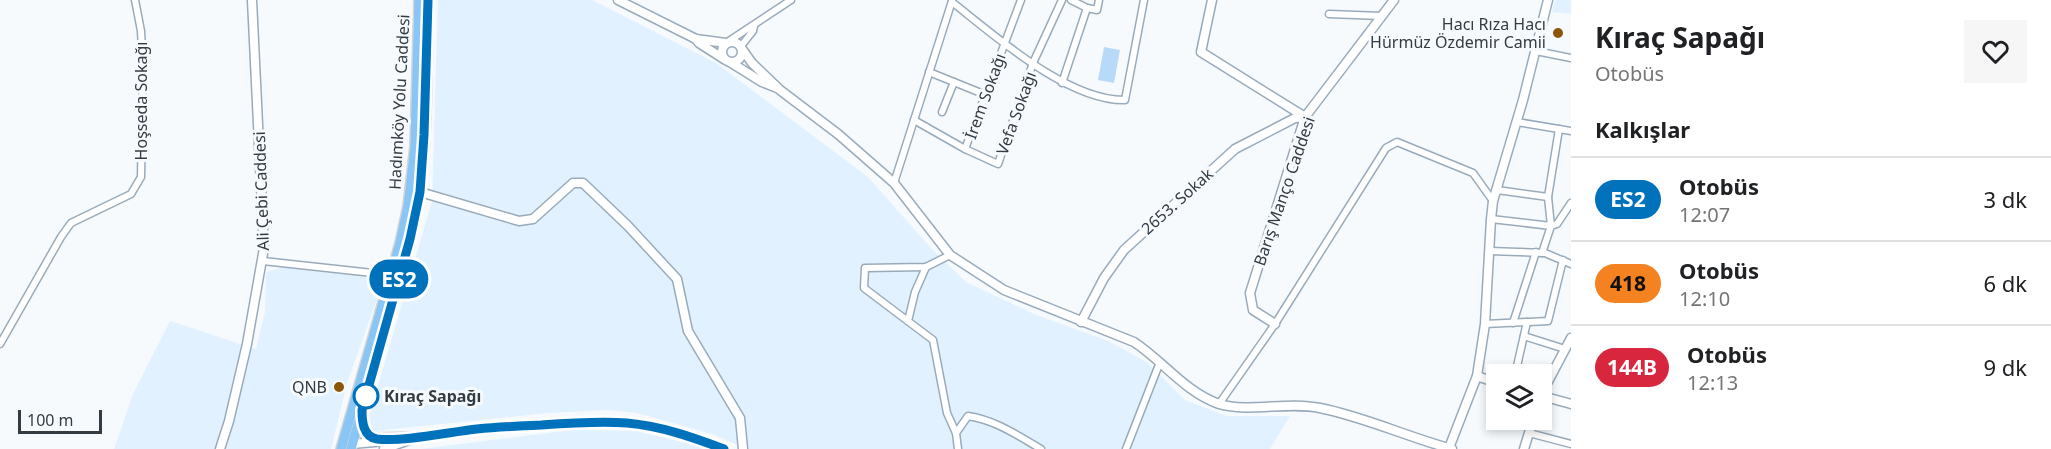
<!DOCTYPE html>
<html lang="tr">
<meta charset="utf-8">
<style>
body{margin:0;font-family:"Noto Sans",sans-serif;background:#f6f6f6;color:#202124;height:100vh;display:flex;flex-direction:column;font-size:22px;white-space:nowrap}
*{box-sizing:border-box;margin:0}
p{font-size:20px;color:#757577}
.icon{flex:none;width:33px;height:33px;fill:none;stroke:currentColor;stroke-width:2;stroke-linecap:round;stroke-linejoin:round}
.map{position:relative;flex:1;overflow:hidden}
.details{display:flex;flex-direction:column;background:#fff;width:480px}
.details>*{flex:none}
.badge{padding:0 12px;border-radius:20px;font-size:21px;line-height:39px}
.fabs{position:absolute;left:1486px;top:364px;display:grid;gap:12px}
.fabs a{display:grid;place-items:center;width:66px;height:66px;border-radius:0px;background:#fff;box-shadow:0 3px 9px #0003;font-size:30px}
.scale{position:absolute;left:18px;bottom:15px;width:84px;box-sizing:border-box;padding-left:6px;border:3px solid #343c43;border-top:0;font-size:16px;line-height:21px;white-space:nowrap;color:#343c43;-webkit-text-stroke:4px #f6fafd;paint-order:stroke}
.map>.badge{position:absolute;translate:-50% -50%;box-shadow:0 0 0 3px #fff}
h2{padding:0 24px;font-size:22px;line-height:54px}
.round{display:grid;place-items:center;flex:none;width:63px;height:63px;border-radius:0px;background:#f6f6f6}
.overview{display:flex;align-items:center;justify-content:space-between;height:102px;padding:0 24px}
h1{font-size:28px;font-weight:700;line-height:45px}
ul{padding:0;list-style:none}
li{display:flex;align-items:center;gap:18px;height:84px;padding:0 24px;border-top:2px solid #e0e0e0}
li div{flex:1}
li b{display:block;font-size:22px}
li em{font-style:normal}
li .badge{min-width:66px;font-weight:700;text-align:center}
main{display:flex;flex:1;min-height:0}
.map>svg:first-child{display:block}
.built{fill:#e2f1ff}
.green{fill:#b8daf9}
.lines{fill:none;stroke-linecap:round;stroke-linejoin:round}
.street-casing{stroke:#99abbb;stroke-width:9}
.secondary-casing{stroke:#99abbb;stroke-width:11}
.primary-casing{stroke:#d2d4d6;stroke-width:12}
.street{stroke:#fff;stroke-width:6}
.secondary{stroke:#fff;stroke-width:8}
.primary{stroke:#89c5f5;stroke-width:9}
.line-casing{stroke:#fff;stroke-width:14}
.line{stroke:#0072bc;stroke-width:9}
.poi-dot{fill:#8c5508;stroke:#f6fafd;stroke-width:2}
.stop-dot{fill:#fff;stroke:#0072bc;stroke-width:3}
.labels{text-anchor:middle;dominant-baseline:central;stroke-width:6;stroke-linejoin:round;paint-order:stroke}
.poi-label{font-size:16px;fill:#343c43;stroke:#f6fafd;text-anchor:end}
.street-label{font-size:16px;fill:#343c43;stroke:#f6fafd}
.stop-label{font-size:16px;font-weight:bold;fill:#343c43;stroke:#f6fafd;text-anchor:start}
</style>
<main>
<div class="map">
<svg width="1571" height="449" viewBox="0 0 1571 449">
<rect width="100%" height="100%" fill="#f6fafd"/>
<g class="built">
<polygon points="438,0 592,0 716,63 868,177 930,247 966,282 1036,315 1109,341 1148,363 1185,400 1227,416 1290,416 1270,449 746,449 715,435 663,420 636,413 609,410 548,413 374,431 368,420 432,201"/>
<polygon points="1555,0 1571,0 1571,14 1552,12"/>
<polygon points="292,265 384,280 347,383 331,449 114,449 133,394 170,321 256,349 265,312 266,272"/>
<polygon points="572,430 636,431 687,443 704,449 421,449"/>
</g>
<polygon class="green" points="1104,47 1120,50 1114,83 1098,80"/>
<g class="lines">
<defs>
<g id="street">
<path d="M 952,2 C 995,36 1068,101 1125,100 L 1144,0"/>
<polyline points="1087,8 1097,10 1099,0"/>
<polyline points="1329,14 1381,16"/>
<polyline points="729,41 791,0"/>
<polyline points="741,46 753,31 754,26"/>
<polyline points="1536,51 1571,58"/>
<polyline points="929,72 986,95"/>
<polyline points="1062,83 1087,8 1071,0"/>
<polyline points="942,112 954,82"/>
<polyline points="914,120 965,149 998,164 1033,63 1062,0"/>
<polyline points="1517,122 1571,131"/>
<polyline points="965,149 1021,0"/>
<polyline points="894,183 952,1"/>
<polyline points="1497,190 1548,197"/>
<polyline points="1491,219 1551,226 1548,197 1559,129"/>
<polyline points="1489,251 1545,253 1571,264"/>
<polyline points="1542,253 1551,226 1557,224 1571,203"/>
<polyline points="950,255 926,267 865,268 864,288 933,340 947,413 956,433 958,449"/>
<polyline points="263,261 391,275"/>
<polyline points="908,321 915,292 926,267"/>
<polyline points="1513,323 1536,252"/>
<polyline points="1485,324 1548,321 1563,260"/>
<polyline points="1524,336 1565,349"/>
<polyline points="0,344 61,237 71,223 131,194 141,177 143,68 141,31 135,0"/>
<polyline points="1515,375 1527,322"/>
<polyline points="1219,404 1275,324 1386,148 1397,142 1473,173 1493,201"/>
<path d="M 956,433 L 968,416 C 995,420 1017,435 1041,449"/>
<polyline points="1529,433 1571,444"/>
<polyline points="1126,449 1160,362"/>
</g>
<g id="secondary">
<polyline points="618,0 696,39 726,43"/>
<polyline points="1212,0 1201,52 1305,117"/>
<polyline points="696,39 699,43 724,59"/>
<circle cx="732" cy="52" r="10"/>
<path d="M 742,49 L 752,63 L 780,90 L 838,134 L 894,183 L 950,255 L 1004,290 L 1134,342 C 1163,361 1185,392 1219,404 C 1250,413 1287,401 1320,408 C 1365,417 1407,437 1452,449"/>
<polyline points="730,62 762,82 777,88"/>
<polyline points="420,192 519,221 533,219 573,183 583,183 628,226 677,279 688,331 740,418 743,449"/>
<polyline points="1081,322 1104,278 1124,250 1235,149 1295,118 1305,117"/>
<polyline points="1275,324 1253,310 1250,293 1305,117 1394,0"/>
<polyline points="1477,376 1485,324 1491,219 1493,201 1523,100 1548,0"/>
<polyline points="1542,393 1571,338"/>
<polyline points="1542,396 1571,404"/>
<polyline points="411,438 484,428 596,422 627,423 656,428 696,438 723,449"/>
<polyline points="352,444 386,441"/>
<polyline points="1449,448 1477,376 1497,383"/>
<polyline points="220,449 229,421 247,344 264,248 252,0"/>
<polyline points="384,449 412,439"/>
<polyline points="1524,449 1533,420"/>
</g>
<g id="primary">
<polyline points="362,415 364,427 373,438 415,437"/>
<polyline points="341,449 400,243 408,206 415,146 419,0"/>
<path d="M 351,449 L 410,239 C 430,162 426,79 428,0"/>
</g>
</defs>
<use href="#street" class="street-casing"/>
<use href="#secondary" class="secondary-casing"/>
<use href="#primary" class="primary-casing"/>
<use href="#street" class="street"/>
<use href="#secondary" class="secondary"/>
<use href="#primary" class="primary"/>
</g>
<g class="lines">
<defs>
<path id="line" d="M 428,0 L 424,135 L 420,192 L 410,239 L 362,410 C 362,421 363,437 377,439 C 404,442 449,432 477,429 C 498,427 519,426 541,425 C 569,423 598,421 627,423 C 661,426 692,437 724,449"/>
</defs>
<use href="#line" class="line-casing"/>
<use href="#line" class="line"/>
</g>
<g class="poi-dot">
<circle cx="1558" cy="33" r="6"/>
<circle cx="339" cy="387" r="6"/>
</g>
<circle class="stop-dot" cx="366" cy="396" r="12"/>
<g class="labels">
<g class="poi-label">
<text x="1546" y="24">Hacı Rıza Hacı<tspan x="1546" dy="18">Hürmüz Özdemir Camii</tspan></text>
<text x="327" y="387">QNB</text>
</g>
<g class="street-label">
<text transform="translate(985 96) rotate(-70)">İrem Sokağı</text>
<text transform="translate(141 101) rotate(-90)">Hoşseda Sokağı</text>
<text transform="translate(399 102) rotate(-87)">Hadımköy Yolu Caddesi</text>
<text transform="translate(1016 113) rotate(-70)">Vefa Sokağı</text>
<text transform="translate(261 191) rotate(-92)">Ali Çebi Caddesi</text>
<text transform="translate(1284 191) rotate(-71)">Barış Manço Caddesi</text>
<text transform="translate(1177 201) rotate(-42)">2653. Sokak</text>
</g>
<g class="stop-label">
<text x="384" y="396">Kıraç Sapağı</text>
</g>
</g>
</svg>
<div class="fabs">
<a><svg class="icon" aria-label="layers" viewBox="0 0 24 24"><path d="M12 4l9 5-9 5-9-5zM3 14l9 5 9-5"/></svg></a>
</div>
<div class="scale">100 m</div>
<b class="badge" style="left:399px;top:279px;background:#0072bc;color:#fff">ES2</b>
</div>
<section class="details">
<div class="overview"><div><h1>Kıraç Sapağı</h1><p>Otobüs</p></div><a class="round"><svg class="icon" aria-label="heart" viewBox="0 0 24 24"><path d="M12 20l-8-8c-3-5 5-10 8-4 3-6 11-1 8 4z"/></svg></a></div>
<h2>Kalkışlar</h2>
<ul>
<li><span class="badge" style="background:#0072bc;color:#fff">ES2</span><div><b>Otobüs</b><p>12:07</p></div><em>3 dk</em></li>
<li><span class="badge" style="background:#f58220;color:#111">418</span><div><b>Otobüs</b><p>12:10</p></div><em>6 dk</em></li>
<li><span class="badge" style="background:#d7263d;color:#fff">144B</span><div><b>Otobüs</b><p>12:13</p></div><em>9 dk</em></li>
</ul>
</section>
</main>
